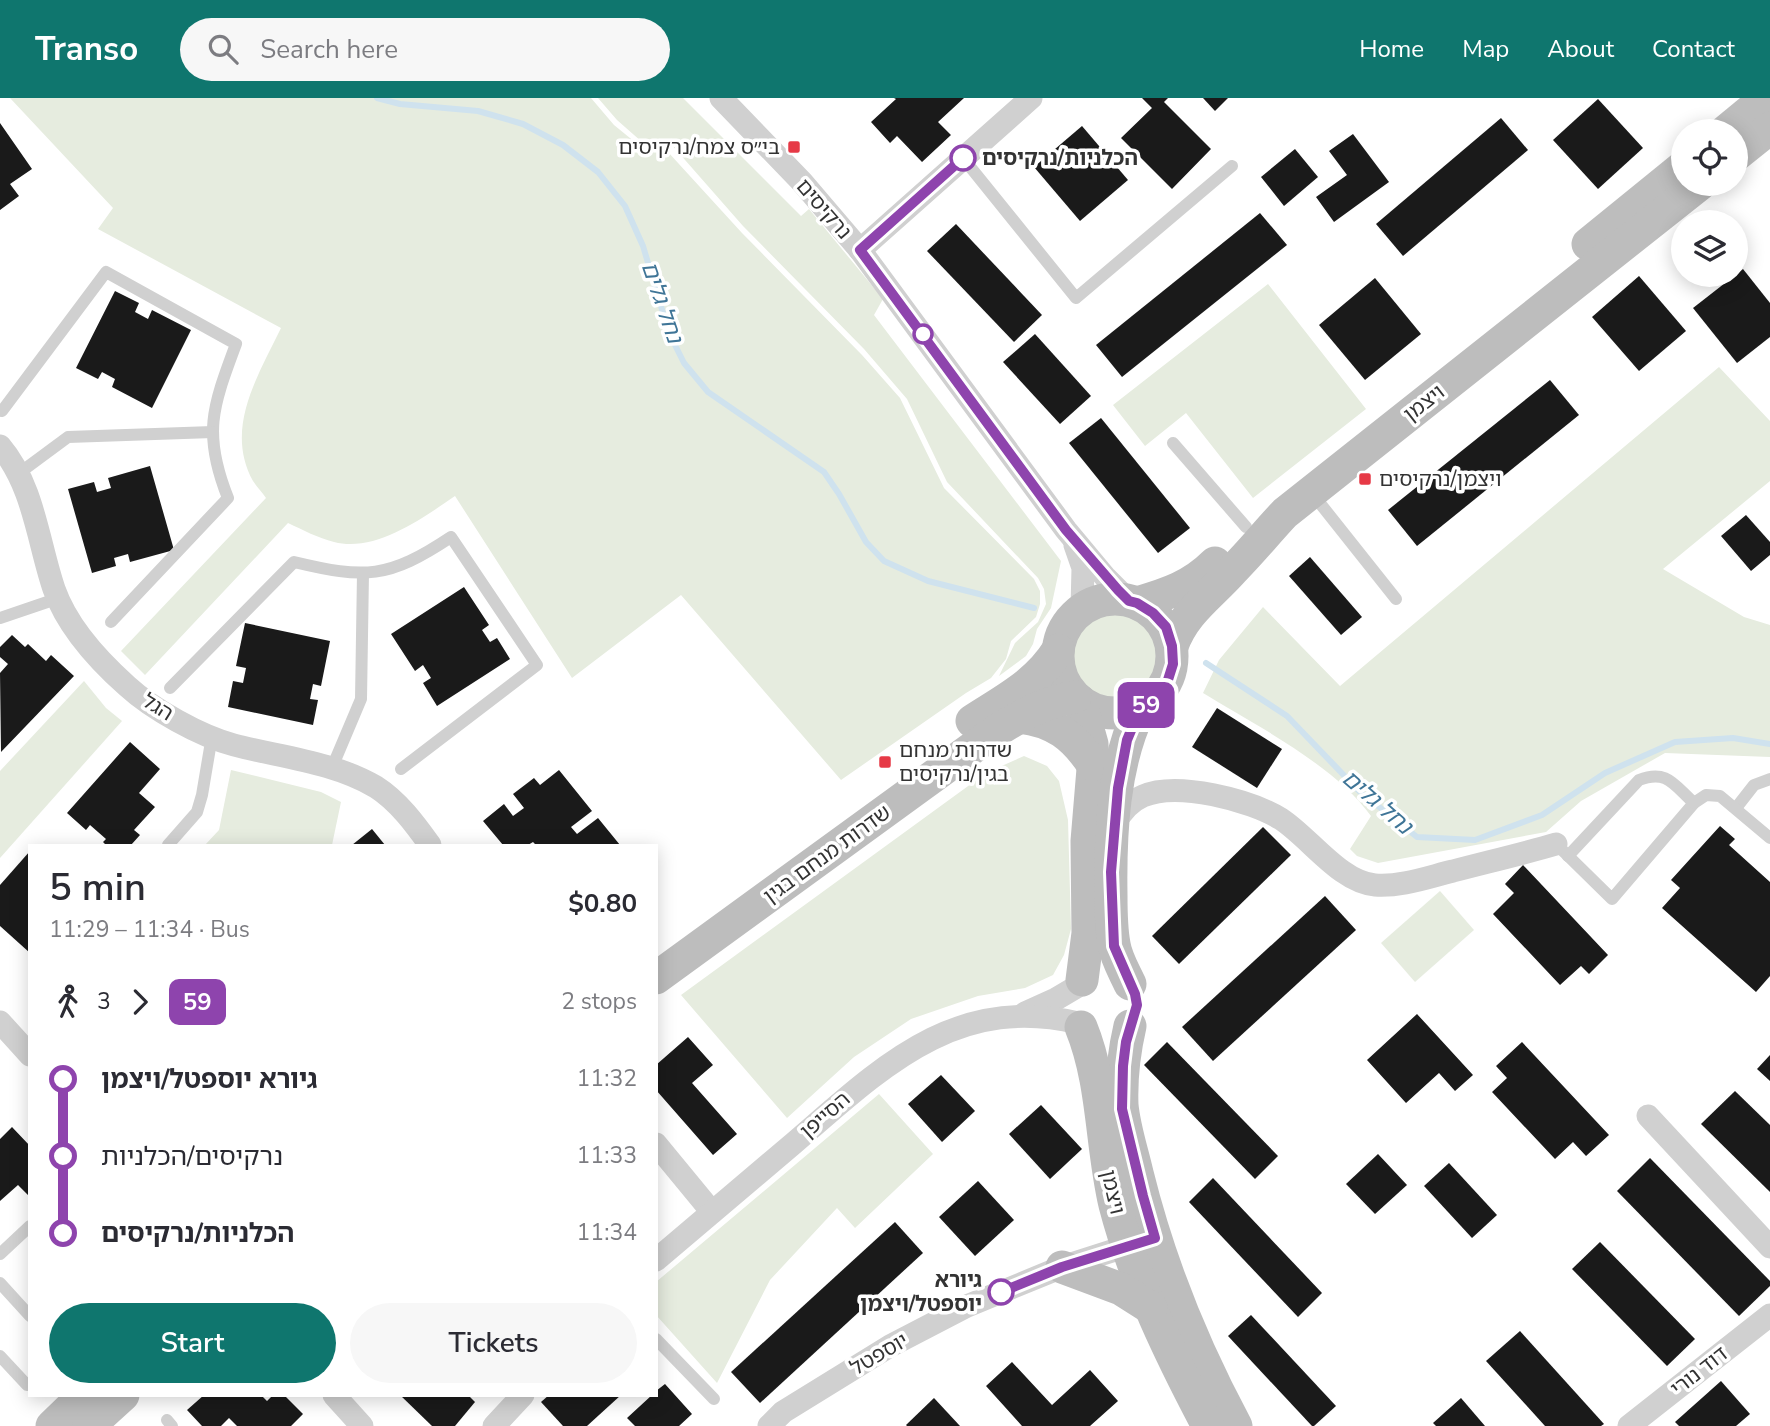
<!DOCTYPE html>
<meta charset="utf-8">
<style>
body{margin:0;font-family:"Nunito Sans","Noto Sans Hebrew",sans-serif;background:#f7f7f7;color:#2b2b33;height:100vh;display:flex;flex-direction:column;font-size:26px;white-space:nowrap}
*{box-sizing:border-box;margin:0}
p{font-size:23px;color:#7c7c81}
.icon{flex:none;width:38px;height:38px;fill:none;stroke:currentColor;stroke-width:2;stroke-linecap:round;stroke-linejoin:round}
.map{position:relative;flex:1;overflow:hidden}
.panel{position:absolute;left:28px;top:746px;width:630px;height:553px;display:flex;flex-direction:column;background:#fff;border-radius:0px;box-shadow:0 4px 18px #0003}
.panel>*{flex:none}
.badge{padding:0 14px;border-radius:10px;font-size:24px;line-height:46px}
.tools{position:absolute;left:1671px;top:21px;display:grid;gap:14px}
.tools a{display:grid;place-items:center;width:77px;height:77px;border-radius:50%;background:#fff;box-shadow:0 4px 18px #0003;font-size:35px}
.map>.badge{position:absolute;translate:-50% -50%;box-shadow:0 0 0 4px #fff}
.legs{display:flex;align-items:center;gap:10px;height:77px;padding:0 21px;font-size:23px}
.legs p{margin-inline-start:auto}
.head{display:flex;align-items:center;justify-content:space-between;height:119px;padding:0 21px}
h1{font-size:38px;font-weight:600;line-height:52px}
.primary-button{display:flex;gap:14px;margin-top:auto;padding:14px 21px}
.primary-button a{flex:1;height:80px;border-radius:42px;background:#0f766e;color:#fff;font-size:28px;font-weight:600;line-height:80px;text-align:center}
.primary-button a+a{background:#f7f7f7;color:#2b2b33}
ul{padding:0 21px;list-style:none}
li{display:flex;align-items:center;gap:24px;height:77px;font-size:26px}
li i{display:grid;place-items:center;width:10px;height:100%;margin:0 9px;background:currentColor}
li i::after{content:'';width:18px;height:18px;margin:-9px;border:5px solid;border-radius:50%;background:#fff}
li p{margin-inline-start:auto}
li:first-child i{background:linear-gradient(#0000 50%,currentColor 0)}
li:last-child i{background:linear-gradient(currentColor 50%,#0000 0)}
header{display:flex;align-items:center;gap:42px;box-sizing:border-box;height:98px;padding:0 35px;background:#0f766e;color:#fff}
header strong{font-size:33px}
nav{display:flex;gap:38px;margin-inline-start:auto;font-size:24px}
.search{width:490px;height:63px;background:#f7f7f7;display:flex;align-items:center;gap:18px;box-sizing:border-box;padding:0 24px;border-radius:38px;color:#7c7c81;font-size:26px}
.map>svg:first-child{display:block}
.green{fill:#e6ecdf}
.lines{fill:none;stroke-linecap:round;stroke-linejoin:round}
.stream{stroke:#cfe2ee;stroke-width:6}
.building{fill:#1a1a1a}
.lane{stroke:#d0d0d0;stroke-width:12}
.street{stroke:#d0d0d0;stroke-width:23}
.secondary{stroke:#bdbdbd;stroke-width:33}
.line-1-casing{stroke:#fff;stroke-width:16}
.line-1{stroke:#8e44ad;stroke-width:10}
.poi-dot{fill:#e63946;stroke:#fff;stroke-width:2.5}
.stop-1-dot{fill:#fff;stroke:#8e44ad;stroke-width:3.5}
.labels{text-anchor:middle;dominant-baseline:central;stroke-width:7;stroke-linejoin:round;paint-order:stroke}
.poi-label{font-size:21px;fill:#333;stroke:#fff;text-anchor:start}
.stop-label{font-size:21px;font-weight:bold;fill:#333;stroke:#fff;text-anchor:start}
.street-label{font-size:21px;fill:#333;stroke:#fff}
.water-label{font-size:23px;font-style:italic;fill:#3f7597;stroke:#fff}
</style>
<header>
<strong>Transo</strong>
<div class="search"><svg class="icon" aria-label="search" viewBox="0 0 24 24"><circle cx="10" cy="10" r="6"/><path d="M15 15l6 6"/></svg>Search here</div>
<nav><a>Home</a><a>Map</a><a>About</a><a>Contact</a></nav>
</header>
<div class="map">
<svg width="1770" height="1328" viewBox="0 0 1770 1328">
<rect width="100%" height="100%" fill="#fff"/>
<g class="green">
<path d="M 10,0 L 591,0 L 614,27 L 641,49 L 668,54 L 742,135 L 862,257 L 900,300 L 944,390 L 1034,481 L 1040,493 L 1040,506 L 1036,519 L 1011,543 L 1006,561 L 991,580 L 966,595 L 841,682 L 681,497 L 572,580 L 455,398 C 423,420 375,455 334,444 C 318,440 303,432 288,425 L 145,577 L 121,553 L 266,400 C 262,394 257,389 253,383 C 224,330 258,278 281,230 L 98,131 L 113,110 Z"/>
<polygon points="598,0 683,0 801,118 809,111 883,201 874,217 1061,463 1051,510 1037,531 1033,546 1026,558 999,578 1015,545 1038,524 1046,506 1044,491 1038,480 947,384 907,301 864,251 743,128 671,46 642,44 617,22"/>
<polygon points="1268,186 1366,311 1253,400 1186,315 1145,348 1113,307"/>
<path d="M 1719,269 L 1770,323 L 1770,383 L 1663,471 L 1744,519 L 1770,527 L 1770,659 L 1665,655 L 1581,703 L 1546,734 L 1378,765 L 1357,758 L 1350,751 L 1371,718 C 1334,667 1257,628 1203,595 L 1219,562 L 1263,509 L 1340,588 Z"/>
<circle cx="1114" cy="558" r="44"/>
<polygon points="84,583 106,610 122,623 0,760 0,673"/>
<polygon points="1024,658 1047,668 1059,683 1068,722 1071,831 1064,857 1053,877 1025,890 978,898 911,921 854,959 787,1020 681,897 986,675"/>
<polygon points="231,672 321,694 341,704 332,747 205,747 219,732"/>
<polygon points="1440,793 1474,832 1415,884 1381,845"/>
<polygon points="879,996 933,1056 855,1130 837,1110 770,1182 717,1285 656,1217 656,1184"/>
</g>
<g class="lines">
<g class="stream">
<polyline points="377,0 400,6 478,13 523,26 563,47 598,74 625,108 643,148 669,235 684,265 708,294 824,374 839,396 866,444 884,463 928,483 1034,510"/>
<polyline points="1206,565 1287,618 1359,693 1417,739 1475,742 1542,717 1605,675 1675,644 1733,640 1770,646"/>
</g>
</g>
<g class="building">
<polygon points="894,0 964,0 938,24 951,37 922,64 897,38 890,45 871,24 896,1"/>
<polygon points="1142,0 1168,0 1164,4 1211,51 1172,91 1121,40 1152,10"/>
<polygon points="1203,0 1228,0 1215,13"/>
<polygon points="1598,1 1643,50 1598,91 1553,42"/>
<polygon points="1501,20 1528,52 1403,158 1376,126"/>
<polygon points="0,25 32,71 10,86 19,98 0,112"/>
<polygon points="1082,28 1128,82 1080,123 1034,69"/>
<polygon points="1353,36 1389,84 1334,124 1316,99 1347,77 1329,53"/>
<polygon points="1295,51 1318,79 1284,108 1261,79"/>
<polygon points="1260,115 1287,147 1122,279 1096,247"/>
<polygon points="956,126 1042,217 1014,244 927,153"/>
<polygon points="1743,171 1770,205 1770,239 1737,265 1693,210"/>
<polygon points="1639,178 1686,233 1639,273 1592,219"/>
<polygon points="1375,180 1421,236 1365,282 1319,227"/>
<polygon points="115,193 139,205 135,214 148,221 152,212 191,232 152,310 112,289 115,281 102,274 98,281 76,270"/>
<polygon points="1035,236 1091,298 1060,326 1003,264"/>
<polygon points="1550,282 1579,317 1417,448 1388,412"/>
<polygon points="1101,320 1190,430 1158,455 1069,345"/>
<polygon points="150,368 174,452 130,464 128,456 114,460 116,468 92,475 68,391 94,384 97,394 111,390 108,380"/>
<polygon points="1746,417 1770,444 1770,457 1751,473 1721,438"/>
<polygon points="1310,459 1362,519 1341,537 1289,478"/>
<polygon points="464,489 489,527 482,532 490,544 497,540 510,561 437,608 423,585 431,580 423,567 415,573 391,536"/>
<polygon points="245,525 330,543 321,588 313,586 310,601 318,602 313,627 228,609 233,583 243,585 246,570 236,568"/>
<polygon points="12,537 25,549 28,546 46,563 51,557 74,578 1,654 0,575 8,566 0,559 0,549"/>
<polygon points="1217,610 1282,651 1257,690 1192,649"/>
<polygon points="130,644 160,671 139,695 155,709 134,732 140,737 131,747 106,747 103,744 106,741 90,727 86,732 67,715"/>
<polygon points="559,672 592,713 571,729 577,736 598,720 620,747 536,747 533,744 528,747 503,747 483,723 504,706 513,718 524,710 513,696 534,680 540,687"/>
<polygon points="1720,728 1735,741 1729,747 1770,784 1770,878 1756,894 1662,810 1680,790 1671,782"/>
<polygon points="1263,729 1291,757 1179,866 1152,838"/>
<polygon points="372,731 385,747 352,747"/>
<polygon points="30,753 30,855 0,828 0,787"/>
<polygon points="1523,767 1608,857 1589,876 1581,868 1560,887 1493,816 1514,795 1505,786"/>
<polygon points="1325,798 1356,832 1213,963 1182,929"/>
<polygon points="1417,916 1473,977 1455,993 1439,975 1406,1005 1367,962"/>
<polygon points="688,939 713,967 692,985 737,1036 713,1057 656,992 656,967"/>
<polygon points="1167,944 1278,1058 1255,1081 1144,967"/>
<polygon points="1522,944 1609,1037 1586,1058 1573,1044 1555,1061 1492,994 1507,980 1496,968"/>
<polygon points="1770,957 1770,983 1757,971"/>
<polygon points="941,977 975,1013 942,1044 908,1006"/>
<polygon points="1735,993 1770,1027 1770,1094 1701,1026"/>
<polygon points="1041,1007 1082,1051 1050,1081 1009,1036"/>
<polygon points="12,1029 30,1048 30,1099 18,1087 0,1103 0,1041"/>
<polygon points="1378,1056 1407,1087 1375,1116 1346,1086"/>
<polygon points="1650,1060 1770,1183 1770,1188 1739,1218 1617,1093"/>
<polygon points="1449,1065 1497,1117 1472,1140 1424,1088"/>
<polygon points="1213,1080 1322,1195 1298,1219 1189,1104"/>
<polygon points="978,1083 1014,1122 975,1158 939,1119"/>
<polygon points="895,1124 923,1155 760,1305 731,1274"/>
<polygon points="1600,1144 1695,1241 1667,1268 1572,1171"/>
<polygon points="1251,1217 1336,1308 1314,1328 1312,1328 1228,1238"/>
<polygon points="1520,1233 1604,1326 1601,1328 1545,1328 1486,1263"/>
<polygon points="1012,1264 1052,1307 1090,1272 1118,1303 1090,1328 1022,1328 986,1288"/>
<polygon points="1721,1283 1750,1316 1736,1328 1679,1328 1675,1324"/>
<polygon points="665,1286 692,1316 679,1328 635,1328 627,1320 652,1297 656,1297 656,1293"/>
<polygon points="204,1297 261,1297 267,1303 273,1297 284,1297 303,1316 291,1328 237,1328 229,1320 221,1328 202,1328 187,1312"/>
<polygon points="400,1297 468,1297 475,1304 455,1328 432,1328"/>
<polygon points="549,1297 621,1297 587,1328 563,1328 541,1304"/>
<polygon points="934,1300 960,1328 907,1328 906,1327"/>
<polygon points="1461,1300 1485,1328 1436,1328 1433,1325"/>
</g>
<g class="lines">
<g class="lane">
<polyline points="963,60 1076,200 1232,68"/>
<path d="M 2,313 L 106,174 L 236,246 C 213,308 202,335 228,400 L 111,524"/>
<polyline points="1173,345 1246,429"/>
<polyline points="18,376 68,339 213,334"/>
<polyline points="1311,394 1396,501"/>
<polyline points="0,520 59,500"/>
<path d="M 170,590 L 294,464 C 365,481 388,481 451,439 L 537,567 L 401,671"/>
<polyline points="331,672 361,601 363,475"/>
<polyline points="1736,710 1754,687 1770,681"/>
<polyline points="1556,746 1612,801 1694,705 1706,697 1720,698 1770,740"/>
<polyline points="168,747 197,714 202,697 212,638"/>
<path d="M 1568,758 L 1639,682 C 1667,671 1674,687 1694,705"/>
<polyline points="0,1156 30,1128"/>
<polyline points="0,1185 30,1218"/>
<polyline points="656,1241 714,1301"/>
<polyline points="0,1258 27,1287"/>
<polyline points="167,1322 172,1328"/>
</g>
<g class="street">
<polyline points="721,0 802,84 860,152 1066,432 1106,480 1129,503"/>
<polyline points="860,152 1031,0"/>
<path d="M 0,348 C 34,388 38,444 54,491 C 67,528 99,563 127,588 C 152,611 200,638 234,647 C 280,659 334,664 376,689 C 398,703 415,726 430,747"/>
<polyline points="1075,447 1083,470 1082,510"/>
<path d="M 1114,727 C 1121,714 1129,704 1143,698 C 1177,683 1250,702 1281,721 C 1310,740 1340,784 1375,787 C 1401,789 1428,779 1453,773 C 1487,764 1522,756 1556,746"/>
<polyline points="1025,915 1056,901 1078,888"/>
<polyline points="0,924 30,957"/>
<polyline points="1648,1018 1770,1149"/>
<polyline points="656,1046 712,1114"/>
<path d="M 656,1162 C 702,1123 748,1084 794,1045 C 880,971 955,895 1078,925"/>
<polyline points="334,1297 362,1328"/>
<polyline points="494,1328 523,1297"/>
<polyline points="769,1328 783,1314 890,1248 967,1208 1062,1169 1140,1144"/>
<polyline points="1629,1328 1770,1217"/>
</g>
<g class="secondary">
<polyline points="1726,33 1766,0"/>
<polyline points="1736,57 1770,30"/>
<polyline points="1588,146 1684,68"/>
<circle cx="1115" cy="558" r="57"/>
<path d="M 1137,505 C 1168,496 1192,488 1215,465"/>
<path d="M 1172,548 C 1184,514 1210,498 1233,472 C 1251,454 1267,434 1285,415 L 1700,86"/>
<polyline points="1080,603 1092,646 1093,671 1087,743 1088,835 1082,882"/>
<path d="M 1020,619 C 1054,623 1074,638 1093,667"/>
<path d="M 972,623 C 1004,602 1037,586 1058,552"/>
<path d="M 656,880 L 986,640 C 1012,622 1043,604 1075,599"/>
<path d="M 1130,886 C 1124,873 1116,860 1114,846 C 1111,830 1111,813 1111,797 C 1110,736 1113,667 1140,611"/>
<path d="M 1130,928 C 1124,954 1121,980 1122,1007 C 1124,1030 1132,1053 1137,1075 C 1159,1164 1193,1248 1236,1328"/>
<path d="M 1081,929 C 1104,985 1101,1048 1115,1107 C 1135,1184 1171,1258 1208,1328"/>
<polyline points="1062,1169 1121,1191 1151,1210"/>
<polyline points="52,1328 84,1297"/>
<polyline points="89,1328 123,1297"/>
</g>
</g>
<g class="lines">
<defs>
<polyline id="line-1" points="963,60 860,152 1066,432 1118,492 1129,503 1137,505 1153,515 1166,529 1172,548 1173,566 1167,585 1156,600 1140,611 1127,642 1118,690 1111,774 1114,848 1135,896 1137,907 1126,944 1123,968 1122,1011 1143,1098 1155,1140 1062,1169 1001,1194"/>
</defs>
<use href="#line-1" class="line-1-casing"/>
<use href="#line-1" class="line-1"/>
</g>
<g class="poi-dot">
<rect x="787" y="42" width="14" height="14" rx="3.5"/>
<rect x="1358" y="374" width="14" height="14" rx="3.5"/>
<rect x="878" y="657" width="14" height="14" rx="3.5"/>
</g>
<g class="stop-1-dot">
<circle cx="963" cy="60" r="12"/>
<circle cx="923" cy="236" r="9"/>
<circle cx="1001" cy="1194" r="12"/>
</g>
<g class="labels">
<g class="poi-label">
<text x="780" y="49" text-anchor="end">בי״ס צמח/נרקיסים</text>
<text x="1379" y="381">ויצמן/נרקיסים</text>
<text x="899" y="652">שדרות מנחם<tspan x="899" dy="24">בגין/נרקיסים</tspan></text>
</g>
<g class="stop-label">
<text x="982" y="60">הכלניות/נרקיסים</text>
<text x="982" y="1182" text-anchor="end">גיורא<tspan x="982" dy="24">יוספטל/ויצמן</tspan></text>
</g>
<g class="street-label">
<text transform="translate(824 111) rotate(49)">נרקיסים</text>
<text transform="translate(1424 305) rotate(-38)">ויצמן</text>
<text transform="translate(158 609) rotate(32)">הגל</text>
<text transform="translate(827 756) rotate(-36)">שדרות מנחם בגין</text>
<text transform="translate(825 1017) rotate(-41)">הסייפן</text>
<text transform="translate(1113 1094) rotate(77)">ויצמן</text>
<text transform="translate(879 1256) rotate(-30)">יוספטל</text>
<text transform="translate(1699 1273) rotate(-38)">דוד נורי</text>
</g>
<g class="water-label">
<text transform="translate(662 204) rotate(71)">נחל גלים</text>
<text transform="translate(1377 704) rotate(41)">נחל גלים</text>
</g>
</g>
</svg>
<div class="tools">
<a><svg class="icon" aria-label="locate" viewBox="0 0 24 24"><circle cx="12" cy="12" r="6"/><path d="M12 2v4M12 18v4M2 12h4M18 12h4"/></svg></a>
<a><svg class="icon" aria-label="layers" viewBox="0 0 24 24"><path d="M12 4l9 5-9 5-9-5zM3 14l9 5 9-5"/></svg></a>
</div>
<b class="badge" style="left:1146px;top:607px;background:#8e44ad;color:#fff">59</b>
<section class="panel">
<div class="head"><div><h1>5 min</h1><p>11:29 – 11:34 · Bus</p></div><b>$0.80</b></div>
<div class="legs"><svg class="icon" aria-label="walk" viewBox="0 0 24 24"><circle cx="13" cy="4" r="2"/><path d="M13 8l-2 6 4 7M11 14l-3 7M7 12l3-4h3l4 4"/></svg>3<svg class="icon" aria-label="forward" viewBox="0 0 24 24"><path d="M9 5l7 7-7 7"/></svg><b class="badge" style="background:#8e44ad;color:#fff">59</b><p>2 stops</p></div>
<ul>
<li><i style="color:#8e44ad"></i><b>גיורא יוספטל/ויצמן</b><p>11:32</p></li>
<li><i style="color:#8e44ad"></i><span>נרקיסים/הכלניות</span><p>11:33</p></li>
<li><i style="color:#8e44ad"></i><b>הכלניות/נרקיסים</b><p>11:34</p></li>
</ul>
<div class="primary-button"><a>Start</a><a>Tickets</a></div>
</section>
</div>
